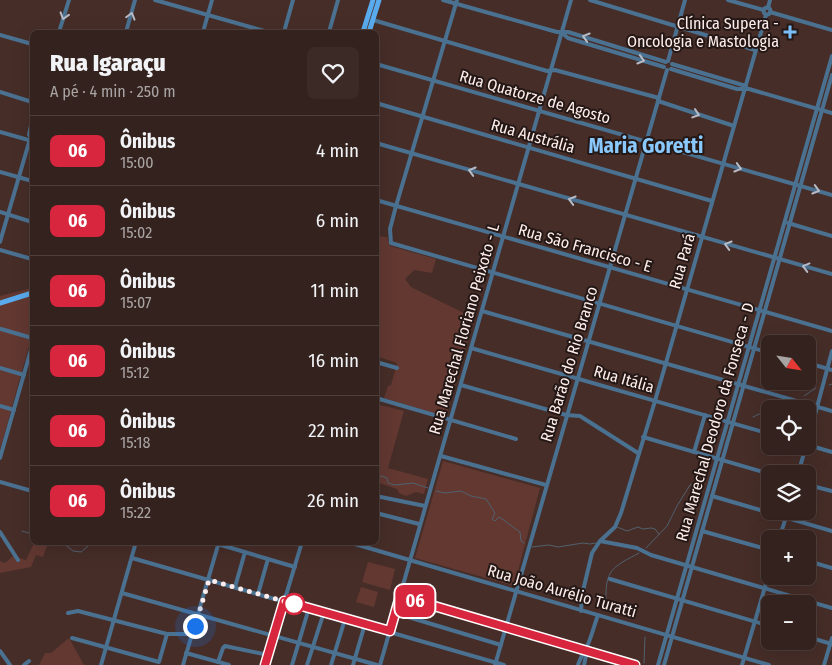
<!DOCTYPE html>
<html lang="pt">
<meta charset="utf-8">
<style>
body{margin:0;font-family:"Fira Sans Condensed",sans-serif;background:#3c2a27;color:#f1f3f6;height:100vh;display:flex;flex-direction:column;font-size:19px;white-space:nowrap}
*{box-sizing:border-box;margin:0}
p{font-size:16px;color:#a9a4a4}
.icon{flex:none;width:28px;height:28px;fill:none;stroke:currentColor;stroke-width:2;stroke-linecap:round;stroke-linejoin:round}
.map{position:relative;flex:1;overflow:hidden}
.drawer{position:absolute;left:30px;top:30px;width:349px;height:515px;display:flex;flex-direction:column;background:#34221e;border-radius:8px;box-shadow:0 5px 20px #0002,0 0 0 1px #4e3f3c}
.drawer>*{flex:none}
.badge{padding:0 10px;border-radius:8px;font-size:18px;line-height:32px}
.needle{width:32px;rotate:120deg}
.fabs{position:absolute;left:761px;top:335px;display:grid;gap:10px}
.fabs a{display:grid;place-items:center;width:55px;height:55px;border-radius:8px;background:#34221e;box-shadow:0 5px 20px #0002,0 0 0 1px #4e3f3c;font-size:25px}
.you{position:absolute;width:25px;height:25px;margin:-12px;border:4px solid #fff;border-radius:50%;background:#1a73e8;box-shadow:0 0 0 8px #1a73e833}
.map>.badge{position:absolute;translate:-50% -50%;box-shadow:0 0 0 2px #fff}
.round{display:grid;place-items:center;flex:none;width:52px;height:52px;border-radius:8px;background:#3c2a27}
.head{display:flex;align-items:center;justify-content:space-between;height:85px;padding:0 20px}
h1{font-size:24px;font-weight:800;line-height:38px}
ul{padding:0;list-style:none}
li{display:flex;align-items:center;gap:15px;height:70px;padding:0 20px;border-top:1px solid #4e3f3c}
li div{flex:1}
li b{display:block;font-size:19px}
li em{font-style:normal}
li .badge{min-width:55px;font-weight:700;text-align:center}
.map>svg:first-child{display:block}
.green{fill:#623831}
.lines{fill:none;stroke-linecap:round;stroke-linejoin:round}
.stream{stroke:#52616f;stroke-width:1}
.minor{stroke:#4b7191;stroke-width:4}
.major{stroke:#59abed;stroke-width:5}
.oneway{stroke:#b6bbc6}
.line-casing{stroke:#fff;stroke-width:11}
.line{stroke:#d7263d;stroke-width:8}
.walk{stroke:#feedea;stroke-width:5;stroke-dasharray:0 9}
.poi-dot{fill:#7abff8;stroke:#241816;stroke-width:2}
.stop-dot{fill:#fff;stroke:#d7263d;stroke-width:2.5}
.labels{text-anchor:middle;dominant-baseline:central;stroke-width:4;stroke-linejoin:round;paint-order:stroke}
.poi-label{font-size:16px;fill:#feedea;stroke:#241816;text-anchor:end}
.street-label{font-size:16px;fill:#feedea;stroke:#241816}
.district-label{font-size:21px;font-weight:bold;fill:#89c9fe;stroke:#241816}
</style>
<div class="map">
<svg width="832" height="665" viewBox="0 0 832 665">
<rect width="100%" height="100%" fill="#462d28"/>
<g class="green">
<polygon points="376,236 387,237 390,246 436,259 432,273 414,270 405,279 411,287 474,318 446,417 384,398 388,386 391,385 397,363 376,356"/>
<polygon points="32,288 32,335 0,450 0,296"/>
<polygon points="376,404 404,411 388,468 428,479 424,494 416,492 406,496 399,493 397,489 376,482"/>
<polygon points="443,461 540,488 514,586 415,558"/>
<polygon points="34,543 48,543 43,557 36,555 31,567 0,573 0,561 5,563 13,556 26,560"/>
<polygon points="368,562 395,569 390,590 362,582"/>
<polygon points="361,587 378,592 374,607 356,602"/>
<polygon points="69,638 84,665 39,665 45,653 51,653"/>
</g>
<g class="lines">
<g class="stream">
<polyline points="829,385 832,384"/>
<polyline points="804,396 816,388"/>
<polyline points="771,409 783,404"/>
<polyline points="753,417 770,409"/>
<polyline points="376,478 382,476 387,478 388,483 395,485 413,483 428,488"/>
<path d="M 436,491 L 445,493 L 461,491 L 471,496 L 486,499 L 495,513 L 492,519 L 495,521 L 499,517 C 506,521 512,527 520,532 L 521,541 L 524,543"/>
<polyline points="617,527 627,531 638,527 643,529 651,528 655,529 659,534"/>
<polyline points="22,531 32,534"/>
<polyline points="62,542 73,551 81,552 88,546 90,542"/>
<polyline points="532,547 549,545 558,547 583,543 590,544 596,543"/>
<polyline points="646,548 667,526 677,506 690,485 700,481"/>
<path d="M 622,611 L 618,605 L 606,601 C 605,569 613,567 639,553"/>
<polyline points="644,663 645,637"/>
</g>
<g class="minor">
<polyline points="155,0 268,32"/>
<polyline points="443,0 557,32 568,32 666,62"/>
<polyline points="457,0 396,206 390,229 391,243 770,353"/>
<polyline points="590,0 755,50"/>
<polyline points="728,0 764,10"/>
<circle cx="767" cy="11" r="3.5"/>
<polyline points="768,8 770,0"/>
<polyline points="770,12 832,30"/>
<polyline points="373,20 547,71 555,70 659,98"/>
<polyline points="59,32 69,0"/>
<polyline points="126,32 135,0"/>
<polyline points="203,32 212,0"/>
<polyline points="284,32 293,0"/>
<polyline points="329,32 338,0"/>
<polyline points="562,33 568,38 664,67"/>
<polyline points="0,35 32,44"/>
<polyline points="668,61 685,0"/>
<polyline points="376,64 832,195"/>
<polyline points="672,64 746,86"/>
<polyline points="671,69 737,89 749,89 832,113"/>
<polyline points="0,92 32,102"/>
<polyline points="658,101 734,126"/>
<polyline points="376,103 712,201"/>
<polyline points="0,132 32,141"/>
<polyline points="29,135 32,121"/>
<polyline points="376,143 832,274"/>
<polyline points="0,172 32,181"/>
<polyline points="376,200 832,331"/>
<polyline points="0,212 32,222"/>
<polyline points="788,223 832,236"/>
<polyline points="0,242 32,132"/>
<polyline points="0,250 32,259"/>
<polyline points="482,311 832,411"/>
<polyline points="1,329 32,338"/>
<polyline points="471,348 770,434"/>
<polyline points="376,362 397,368"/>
<polyline points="808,363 832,370"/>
<polyline points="0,368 24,375"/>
<polyline points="461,385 566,415 580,416 638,453"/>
<polyline points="376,398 516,439"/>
<polyline points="0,406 14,410"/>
<polyline points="643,437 770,474"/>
<polyline points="808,441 832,351"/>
<polyline points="808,445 832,452"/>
<polyline points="694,452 705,415"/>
<polyline points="441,456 546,485"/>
<polyline points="0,458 32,346"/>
<polyline points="798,474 806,446"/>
<polyline points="0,482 32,491"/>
<polyline points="808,485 832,491"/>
<polyline points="376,496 425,506"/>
<polyline points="712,496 832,531"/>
<polyline points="376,513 419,524"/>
<polyline points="702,531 770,550"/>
<polyline points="0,532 18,560"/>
<polyline points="779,539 788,511"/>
<polyline points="600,541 637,548 651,555 832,608"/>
<polyline points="211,542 295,567"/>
<polyline points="348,542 769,665"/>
<polyline points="132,558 504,665"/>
<polyline points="808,561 832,568"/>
<polyline points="610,579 770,626"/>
<polyline points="235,587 245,552"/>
<polyline points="122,593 377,665"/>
<polyline points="258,594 268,559"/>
<polyline points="400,596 635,665"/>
<polyline points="581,611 582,595 592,553 600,541 615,527 621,513 655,401 766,15"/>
<polyline points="68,613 78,611 167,634"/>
<polyline points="395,613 501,645"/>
<polyline points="808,637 832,644"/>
<polyline points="72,638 159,662 167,634 192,634"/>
<polyline points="0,651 10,665"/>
<polyline points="186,653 229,665"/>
<polyline points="218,662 223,648 225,646 268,655"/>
<polyline points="24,665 29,661"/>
<polyline points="101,665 136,542"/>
<polyline points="183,665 219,542"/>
<polyline points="265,665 302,542"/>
<polyline points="292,665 309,608"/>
<polyline points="307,665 324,612"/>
<polyline points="331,665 345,619"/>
<polyline points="353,665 365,624"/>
<polyline points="380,665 571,0"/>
<polyline points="495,665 667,70"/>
<path d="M 578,665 C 581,655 587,649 590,639 C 593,631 595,623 598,615"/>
<polyline points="584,665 586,656 585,650"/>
<polyline points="658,665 832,56"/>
<polyline points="664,665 832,75"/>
<polyline points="742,665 770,570"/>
<polyline points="824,665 832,638"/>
</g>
<g class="major">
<polyline points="363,32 373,0"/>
<polyline points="369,32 379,0"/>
<polyline points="0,303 32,293"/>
</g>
</g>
<defs><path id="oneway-chevron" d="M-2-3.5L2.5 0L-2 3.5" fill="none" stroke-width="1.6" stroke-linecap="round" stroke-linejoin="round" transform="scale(1.25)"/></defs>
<g class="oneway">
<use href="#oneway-chevron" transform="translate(64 16) rotate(107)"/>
<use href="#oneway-chevron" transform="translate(131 16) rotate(-74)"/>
<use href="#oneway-chevron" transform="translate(586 37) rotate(-163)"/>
<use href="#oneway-chevron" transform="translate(641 60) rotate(17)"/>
<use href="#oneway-chevron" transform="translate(696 114) rotate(18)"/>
<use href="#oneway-chevron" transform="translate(738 168) rotate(16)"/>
<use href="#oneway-chevron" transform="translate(472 171) rotate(-164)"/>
<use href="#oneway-chevron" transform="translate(816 190) rotate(16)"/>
<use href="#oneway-chevron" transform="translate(572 200) rotate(-164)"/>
<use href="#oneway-chevron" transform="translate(728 245) rotate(-164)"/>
<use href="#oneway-chevron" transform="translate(806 267) rotate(-165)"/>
</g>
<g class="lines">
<defs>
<polyline id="line" points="265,665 284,601 390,631 400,596 635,665"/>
</defs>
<use href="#line" class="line-casing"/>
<use href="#line" class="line"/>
<polyline class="walk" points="195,626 209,580 294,604"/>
</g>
<path class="poi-dot" d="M787.5 24.5h5v5h5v5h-5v5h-5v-5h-5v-5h5z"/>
<circle class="stop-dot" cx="294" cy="604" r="10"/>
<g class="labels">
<g class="poi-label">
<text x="779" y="23">Clínica Supera -<tspan x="779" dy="18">Oncologia e Mastologia</tspan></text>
</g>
<g class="street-label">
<text transform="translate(535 97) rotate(16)">Rua Quatorze de Agosto</text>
<text transform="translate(533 136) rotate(16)">Rua Austrália</text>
<text transform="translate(585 248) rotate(16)">Rua São Francisco - E</text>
<text transform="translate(682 261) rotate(-74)">Rua Pará</text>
<text transform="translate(464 329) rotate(-74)">Rua Marechal Floriano Peixoto - L</text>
<text transform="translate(569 364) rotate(-73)">Rua Barão do Rio Branco</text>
<text transform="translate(624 379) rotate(16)">Rua Itália</text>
<text transform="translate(715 422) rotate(-74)">Rua Marechal Deodoro da Fonseca - D</text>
<text transform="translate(562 591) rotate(16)">Rua João Aurélio Turatti</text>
</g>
<g class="district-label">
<text x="646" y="146">Maria Goretti</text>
</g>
</g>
</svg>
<div class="fabs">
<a><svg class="needle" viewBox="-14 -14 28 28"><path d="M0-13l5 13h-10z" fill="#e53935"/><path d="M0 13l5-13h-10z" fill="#a9a4a4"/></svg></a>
<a><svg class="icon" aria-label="locate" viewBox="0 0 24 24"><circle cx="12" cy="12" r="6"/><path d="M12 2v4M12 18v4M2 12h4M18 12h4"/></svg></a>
<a><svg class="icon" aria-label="layers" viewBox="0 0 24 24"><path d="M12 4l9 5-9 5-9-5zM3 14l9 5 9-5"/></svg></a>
<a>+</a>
<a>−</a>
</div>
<div class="you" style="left:195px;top:626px"></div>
<b class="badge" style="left:415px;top:601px;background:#d7263d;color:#fff">06</b>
<section class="drawer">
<div class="head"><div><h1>Rua Igaraçu</h1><p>A pé · 4 min · 250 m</p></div><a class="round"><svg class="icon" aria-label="heart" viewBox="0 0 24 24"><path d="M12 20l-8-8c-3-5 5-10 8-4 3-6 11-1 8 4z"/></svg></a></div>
<ul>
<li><span class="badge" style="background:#d7263d;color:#fff">06</span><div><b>Ônibus</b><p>15:00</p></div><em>4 min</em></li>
<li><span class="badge" style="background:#d7263d;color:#fff">06</span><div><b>Ônibus</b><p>15:02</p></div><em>6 min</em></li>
<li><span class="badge" style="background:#d7263d;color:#fff">06</span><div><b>Ônibus</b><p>15:07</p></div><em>11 min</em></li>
<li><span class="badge" style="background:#d7263d;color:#fff">06</span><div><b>Ônibus</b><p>15:12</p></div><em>16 min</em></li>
<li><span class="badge" style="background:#d7263d;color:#fff">06</span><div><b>Ônibus</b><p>15:18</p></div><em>22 min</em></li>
<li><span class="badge" style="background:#d7263d;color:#fff">06</span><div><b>Ônibus</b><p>15:22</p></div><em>26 min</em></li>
</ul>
</section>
</div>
